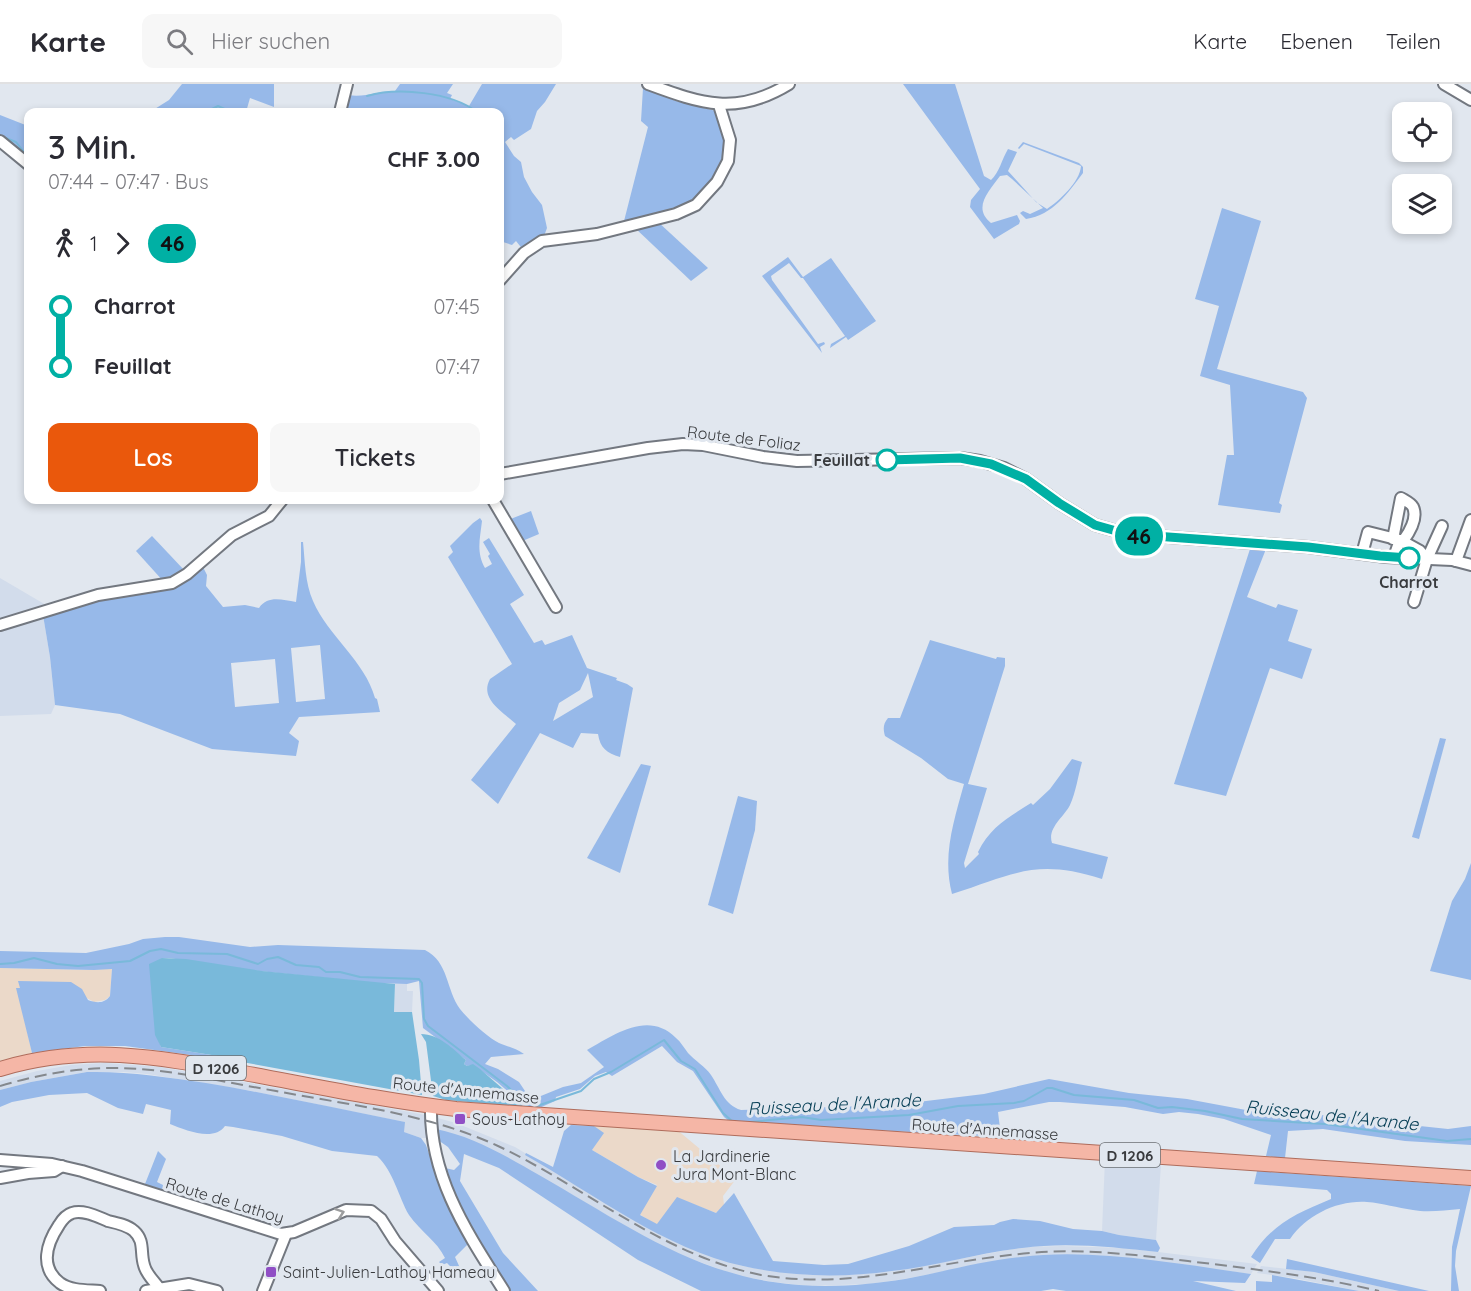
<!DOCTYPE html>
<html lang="de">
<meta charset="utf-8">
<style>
body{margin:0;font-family:Quicksand,sans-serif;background:#f7f7f7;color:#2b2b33;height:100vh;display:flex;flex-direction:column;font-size:22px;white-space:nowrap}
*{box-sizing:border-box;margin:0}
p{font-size:20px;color:#7c7c81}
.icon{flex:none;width:33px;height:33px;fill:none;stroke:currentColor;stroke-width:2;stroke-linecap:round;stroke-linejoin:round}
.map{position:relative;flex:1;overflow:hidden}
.drawer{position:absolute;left:24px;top:24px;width:480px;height:396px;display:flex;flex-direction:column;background:#fff;border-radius:12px;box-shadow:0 3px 9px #0003}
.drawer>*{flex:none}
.badge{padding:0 12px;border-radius:20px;font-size:21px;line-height:39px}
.tools{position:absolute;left:1392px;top:18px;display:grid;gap:12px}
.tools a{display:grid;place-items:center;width:60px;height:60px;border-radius:12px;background:#fff;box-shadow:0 3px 9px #0003;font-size:30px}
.map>.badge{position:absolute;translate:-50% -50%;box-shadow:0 0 0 3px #fff}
.legs{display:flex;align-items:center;gap:9px;height:66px;padding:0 24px;font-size:20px}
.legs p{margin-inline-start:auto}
.overview{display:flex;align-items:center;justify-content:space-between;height:102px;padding:0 24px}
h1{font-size:33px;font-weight:600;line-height:45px}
.primary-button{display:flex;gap:12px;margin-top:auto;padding:12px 24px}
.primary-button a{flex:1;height:69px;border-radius:12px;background:#ea580c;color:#fff;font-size:24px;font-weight:600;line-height:69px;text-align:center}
.primary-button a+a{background:#f7f7f7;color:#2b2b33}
ul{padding:0 24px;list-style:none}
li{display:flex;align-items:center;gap:21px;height:60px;font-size:22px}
li i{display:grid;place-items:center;width:9px;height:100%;margin:0 8px;background:currentColor}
li i::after{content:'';width:15px;height:15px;margin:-8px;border:4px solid;border-radius:50%;background:#fff}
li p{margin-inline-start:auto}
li:first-child i{background:linear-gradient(#0000 50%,currentColor 0)}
li:last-child i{background:linear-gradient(currentColor 50%,#0000 0)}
header{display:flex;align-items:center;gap:36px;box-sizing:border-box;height:84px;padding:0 30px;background:#fff;border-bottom:2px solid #e1e1e2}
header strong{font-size:28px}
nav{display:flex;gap:33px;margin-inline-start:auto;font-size:21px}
.search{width:420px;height:54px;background:#f7f7f7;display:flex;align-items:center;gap:15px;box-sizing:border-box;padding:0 21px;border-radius:12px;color:#7c7c81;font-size:22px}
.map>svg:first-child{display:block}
.commercial{fill:#ebd9c9}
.built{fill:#d2dceb}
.green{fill:#97b9e9;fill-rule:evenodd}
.water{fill:#79b9da}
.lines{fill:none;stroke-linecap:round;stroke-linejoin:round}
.stream{stroke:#79b9da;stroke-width:2}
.minor-casing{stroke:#737880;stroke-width:14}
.major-casing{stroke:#af6c5b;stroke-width:16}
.minor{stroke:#fff;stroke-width:10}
.major{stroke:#f5b6a6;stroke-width:14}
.rail{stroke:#84888d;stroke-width:2;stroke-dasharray:12 6;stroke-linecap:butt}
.oneway{stroke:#9c9d9e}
.line-1-casing{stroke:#fff;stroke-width:14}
.line-1{stroke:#00b0a4;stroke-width:9}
.stop-1-dot{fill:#fff;stroke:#00b0a4;stroke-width:3}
.poi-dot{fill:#904fc5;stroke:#e1e7ef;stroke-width:2}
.labels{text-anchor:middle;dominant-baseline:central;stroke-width:6;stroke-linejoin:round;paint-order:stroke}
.shield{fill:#e1e7ef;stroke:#6b6f73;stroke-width:1.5}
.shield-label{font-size:15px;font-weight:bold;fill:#393b3e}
.street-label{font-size:16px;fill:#393b3e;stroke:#e1e7ef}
.stop-label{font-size:16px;font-weight:bold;fill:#393b3e;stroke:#e1e7ef;text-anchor:end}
.poi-label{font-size:16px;fill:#393b3e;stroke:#e1e7ef;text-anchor:start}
.water-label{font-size:18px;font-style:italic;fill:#043d54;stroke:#e1e7ef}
</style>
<header>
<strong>Karte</strong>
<div class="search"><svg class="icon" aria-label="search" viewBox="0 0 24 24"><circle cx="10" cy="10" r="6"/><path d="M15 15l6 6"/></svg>Hier suchen</div>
<nav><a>Karte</a><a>Ebenen</a><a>Teilen</a></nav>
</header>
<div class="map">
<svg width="1471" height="1207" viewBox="0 0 1471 1207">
<rect width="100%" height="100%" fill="#e1e7ef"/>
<g class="commercial">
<polygon points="0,884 94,886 112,884 110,912 105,916 94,918 85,913 17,904 32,969 0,977"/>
<polygon points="594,1042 676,1045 736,1095 723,1112 724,1121 716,1129 677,1114 657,1141 639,1130 657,1101 638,1093 592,1066 603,1049"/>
</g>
<g class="built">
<polygon points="0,494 46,521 43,531 50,573 55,621 51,630 0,632"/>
<polygon points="395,900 407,900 407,907 413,907 412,928 394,928"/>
<polygon points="105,979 160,983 426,1031 428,1054 421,1054 404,1048 404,1038 252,1007 147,990 124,988 87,988 31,998 0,1006 0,997 37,987 71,981"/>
<polygon points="434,1033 456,1039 515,1063 627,1131 692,1165 742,1182 779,1188 813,1191 850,1191 894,1187 1023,1163 1062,1162 1125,1164 1257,1180 1251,1190 1124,1174 1061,1171 1022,1173 904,1195 869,1200 807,1202 774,1198 738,1192 678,1170 635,1148 559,1103 475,1058 436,1045"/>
<polygon points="1105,1075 1161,1080 1156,1156 1119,1151 1102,1147"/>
<polygon points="1261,1182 1314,1188 1399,1207 1359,1207 1294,1194 1257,1189"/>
</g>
<g class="green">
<path d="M 182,0 L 274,0 L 274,23 L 250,14 L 246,28 C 233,29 220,26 208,28 L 211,27 L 210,25 L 203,28 L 150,28 L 169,16 Z"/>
<path d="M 400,0 L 453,0 L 447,9 L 452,11 L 450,15 L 469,22 L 482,0 L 556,0 L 545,18 L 537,27 L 531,45 L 514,56 L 511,53 L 505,58 L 514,72 L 521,78 L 524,93 L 532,108 L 542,121 L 547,144 L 544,152 L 524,167 L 516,157 L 512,161 L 500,157 L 500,28 L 343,28 L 348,11 C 364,14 379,7 395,7 Z"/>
<path d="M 903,0 L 955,0 L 984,92 L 991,96 C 999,89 1002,75 1008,65 L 1017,68 L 1008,87 L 1036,118 L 1047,125 C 1059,117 1080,98 1081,82 L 1024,60 L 1019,65 L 1018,64 L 1023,58 L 1079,79 L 1083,83 L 1083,89 C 1068,109 1053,131 1026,135 L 1020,129 L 1023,127 L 1030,130 L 1043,124 L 1012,95 L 1007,91 L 1000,92 C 989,107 972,124 991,139 L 1017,131 L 1020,137 L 1019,140 L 994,155 L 970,123 L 971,116 L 980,105 Z"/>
<polygon points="643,4 676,17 716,27 726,48 723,83 692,120 623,141 648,43 641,37"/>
<polygon points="0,31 28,42 28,76 0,53"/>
<polygon points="1222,124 1261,137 1217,285 1303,308 1307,314 1279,419 1282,421 1280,429 1218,421 1227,371 1234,371 1230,301 1200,292 1219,222 1195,215"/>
<polygon points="657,137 708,184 691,197 634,143"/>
<polygon points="788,173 803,193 831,174 876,237 848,256 846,253 830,264 831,260 845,252 803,194 801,194 789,179 771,192 772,196 818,260 824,258 825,260 820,263 822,269 762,192"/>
<polygon points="531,427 539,450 520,458 508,436"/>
<path d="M 480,434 L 482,437 C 480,455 476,468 485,484 L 492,480 L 488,472 L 490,470 L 483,458 L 489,454 L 524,511 L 510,520 L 534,559 L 542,556 L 545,561 L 572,551 L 587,584 L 617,594 L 616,596 L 627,600 L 633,604 L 620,673 C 607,669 600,664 598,650 L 581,649 L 573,664 L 540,649 L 498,720 L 471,696 L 516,640 C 503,628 479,615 490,595 L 512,580 L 448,473 L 453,468 L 450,462 L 473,439 ZM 588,589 L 593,613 L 553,637 L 559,619 L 580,606 Z"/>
<polygon points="152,452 185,487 164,498 136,467"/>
<path d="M 301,458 L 303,458 C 305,477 305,499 313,517 C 328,552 365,577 375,614 L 377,615 L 380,628 L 299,633 L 289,649 L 299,657 L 296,672 L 212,665 L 120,630 L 55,621 L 50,573 L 43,531 L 85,518 L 157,507 L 202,481 L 207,491 L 206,502 L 223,523 L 245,521 L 259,524 C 268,511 282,516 296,518 L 301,478 ZM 320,561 L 325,615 L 296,618 L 291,564 ZM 275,575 L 279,619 L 235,623 L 231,579 Z"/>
<polygon points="1250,465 1266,465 1247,513 1276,524 1278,520 1298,526 1288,557 1312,565 1302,595 1270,584 1226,712 1174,700"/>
<path d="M 930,556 L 996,575 L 997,573 L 1005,574 L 1005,582 L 968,700 L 987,704 L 964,779 L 965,784 L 979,770 L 978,768 C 990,743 1009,733 1031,719 L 1033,721 L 1050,705 L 1072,675 L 1082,678 C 1078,692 1076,708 1070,721 C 1064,733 1047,744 1052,759 L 1108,773 L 1102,795 C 1036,774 1014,790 952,810 C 942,771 954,737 964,700 L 948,695 L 921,674 L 885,652 C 883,645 883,640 888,634 L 900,634 Z"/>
<polygon points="1440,654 1446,655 1419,755 1412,753"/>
<polygon points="641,680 651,682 620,789 587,774"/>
<polygon points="738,712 757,717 755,746 733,830 708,821"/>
<polygon points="1471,779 1471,896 1430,887 1452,817 1465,795"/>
<path d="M 165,853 L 179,853 L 250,863 L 278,861 L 425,866 C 449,878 446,906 460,925 C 468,935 488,954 499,959 C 509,963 515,964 524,970 L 491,973 L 485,980 L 498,985 L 519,998 L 531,1016 L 563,1003 L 581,999 L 604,983 L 587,966 C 614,951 648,926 676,954 C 681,958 684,964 688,969 C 695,977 705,982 711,991 C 720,1004 724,1021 741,1026 L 893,1021 L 984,1010 L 1049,995 L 1129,1009 L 1187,1015 L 1246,1026 L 1365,1034 L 1401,1040 L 1448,1045 L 1471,1042 L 1471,1061 L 1405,1057 L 1323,1045 L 1288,1047 L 1285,1074 L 1266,1072 L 1271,1051 L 1224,1035 L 1198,1030 L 1179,1028 L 1163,1030 L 1125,1023 L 1060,1018 L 1049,1018 L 998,1028 L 1001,1053 L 730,1038 L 724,1033 L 693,987 L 677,978 L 662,962 L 612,992 L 606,988 L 595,992 L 580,1005 L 556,1013 L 555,1017 L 537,1025 L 528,1025 L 497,998 L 473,981 L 467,982 L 464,980 L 466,976 L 423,944 L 419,897 L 407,900 L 375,899 L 249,886 L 169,874 L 162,874 L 159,957 L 161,963 L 218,972 L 242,972 L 242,978 L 125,962 L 85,962 L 32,969 L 16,904 L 20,904 L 18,897 L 71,898 L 82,905 L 88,916 C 96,919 104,920 110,912 L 112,885 L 94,886 L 0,884 L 0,867 L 86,869 L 129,860 L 143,855 Z"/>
<path d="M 87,988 C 127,987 166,993 206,999 C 272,1010 338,1025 405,1038 L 404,1048 L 421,1054 L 426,1061 L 447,1121 L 468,1160 L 455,1173 L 465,1195 L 464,1196 L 447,1179 L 442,1181 L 439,1178 L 445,1174 C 437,1157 420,1147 409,1131 C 398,1112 394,1088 377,1072 L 332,1067 L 282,1052 L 233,1043 L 225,1042 C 214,1058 185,1046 170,1040 L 171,1026 L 146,1020 L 143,1030 L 118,1024 L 87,1009 L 49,1011 L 12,1018 L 0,1023 L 0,1006 L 31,998 Z"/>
<path d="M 571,1041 L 594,1042 L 604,1049 L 592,1066 L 638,1093 L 657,1102 L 640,1131 L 657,1140 L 677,1113 L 716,1129 L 734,1109 L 773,1177 L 824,1181 L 848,1180 L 909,1162 L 954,1143 L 994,1141 L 1000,1138 L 1013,1135 L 1040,1137 L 1073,1145 L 1102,1147 L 1119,1151 L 1156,1156 L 1160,1164 L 1158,1168 C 1113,1163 1066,1158 1022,1164 C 978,1169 936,1182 892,1187 C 842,1194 792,1193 743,1182 C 665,1165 594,1110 525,1071 L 526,1069 L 553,1083 L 564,1047 Z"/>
<path d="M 436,1045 C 472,1052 508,1073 539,1091 C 615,1134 685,1185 773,1198 C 816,1205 862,1202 905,1195 C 943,1188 981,1177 1021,1173 C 1093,1164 1179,1180 1251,1190 L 1245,1199 L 1193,1197 L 1236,1207 L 1066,1207 L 1053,1205 L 1041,1207 L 701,1207 L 638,1176 L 499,1084 L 464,1070 L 460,1097 L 503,1169 L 538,1207 L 510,1207 L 471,1147 L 454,1111 L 445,1084 L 454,1086 L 460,1080 L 448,1063 L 438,1056 Z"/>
<polygon points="158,1067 166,1075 157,1098 163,1101 162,1106 145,1100"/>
<path d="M 1257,1087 L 1471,1102 L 1456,1167 L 1455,1182 L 1459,1207 L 1451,1207 L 1452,1163 L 1460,1125 C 1445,1126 1428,1129 1413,1126 C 1397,1124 1383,1119 1367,1118 C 1337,1116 1307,1131 1290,1155 L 1275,1155 L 1260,1179 L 1251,1173 C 1272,1140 1295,1130 1331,1115 L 1331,1110 L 1327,1106 L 1254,1100 Z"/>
<polygon points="1287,1175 1429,1207 1399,1207 1314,1188 1286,1185"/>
<polygon points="1272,1191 1359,1207 1256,1207 1256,1197 1272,1198"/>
</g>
<g class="water">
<polygon points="162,874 186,875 262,887 395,900 394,928 412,928 419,976 422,1011 242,978 242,972 218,972 161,963 155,951 149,880"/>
<path d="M 421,950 C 439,950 453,965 466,976 L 464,980 L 467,982 L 473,980 L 480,985 L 524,1023 L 446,1016 L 433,1012 L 426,958 Z"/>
</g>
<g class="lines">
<g class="stream">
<path d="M 367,12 C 398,3 451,8 477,28"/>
<polyline points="206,28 218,22 229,27"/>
<polyline points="3,53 16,58 28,73"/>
<polyline points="0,880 14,879 34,874 57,880 78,882 130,877 150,867 161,865 178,869 227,870 258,880 267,875 278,873 296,881 319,883 326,888 340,888 360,893 419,895 422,899 424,935 428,942 507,1002 528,1023 531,1024 581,1007 594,995 611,988 664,956 681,977 695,985 723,1029 733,1038"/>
<polyline points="750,1038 802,1033 821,1036 909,1031 958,1022 1014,1019 1024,1017 1047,1004 1052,1004 1074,1011 1134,1016 1158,1024 1172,1023 1205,1027 1242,1035 1325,1040 1447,1057 1471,1055"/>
</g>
<defs>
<g id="minor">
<path d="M 648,0 C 702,20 737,32 789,0"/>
<polyline points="1444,0 1471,16"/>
<polyline points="340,28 347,0"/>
<polyline points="0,57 28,80"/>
<polyline points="500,196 524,169 542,157 597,150 676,130 696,121 717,98 728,77 730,56 719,21"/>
<polyline points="500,390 648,364 683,360 703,361 763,373 797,377 960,374 980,377 1004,384 1026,395 1059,419 1095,441 1127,450 1308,463 1386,473 1452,476 1471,481"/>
<polyline points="493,416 556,523"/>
<path d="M 1393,455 L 1401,414 C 1404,416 1411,419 1413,423 C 1418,434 1409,449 1403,457"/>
<polyline points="1362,470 1368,448 1400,456"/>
<polyline points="1394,473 1400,456 1420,467 1427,475"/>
<polyline points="1456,477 1471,436"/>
<polyline points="1414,518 1427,475 1442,442"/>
<polyline points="0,541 98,511 172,499 187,490 232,451 269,432 282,416"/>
<path d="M 431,1022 C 429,1093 468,1150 504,1207"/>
<polyline points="0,1076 52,1080 82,1087 281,1150 294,1148 346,1126 371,1127 381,1135 395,1157 438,1207"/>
<polyline points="0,1094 28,1089 54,1087 62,1082"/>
<path d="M 100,1207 C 87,1206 71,1207 60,1199 C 39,1183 47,1159 59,1141 C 62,1136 66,1131 72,1129 C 83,1125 98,1133 108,1137 C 117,1139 127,1141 134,1147 C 145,1157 140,1168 144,1181 C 146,1190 154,1197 159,1204"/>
<polyline points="146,1207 189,1200 217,1207"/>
<polyline points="263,1207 286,1150"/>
</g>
<path id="major" d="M 0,985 C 87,959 158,973 244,989 C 315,1002 385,1017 456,1025 L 1471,1094"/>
</defs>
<use href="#minor" class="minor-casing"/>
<use href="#major" class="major-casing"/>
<use href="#minor" class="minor"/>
<use href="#major" class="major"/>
<path class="rail" d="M 0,1002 C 37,991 74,984 113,984 C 168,984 222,998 276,1007 C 350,1021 429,1030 498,1062 C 587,1104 662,1171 761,1191 C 857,1207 937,1176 1031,1169 C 1083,1164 1136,1171 1188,1177 C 1252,1185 1316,1192 1379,1207"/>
</g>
<defs><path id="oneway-chevron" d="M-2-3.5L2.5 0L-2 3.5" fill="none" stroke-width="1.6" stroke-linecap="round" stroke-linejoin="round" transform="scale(1.5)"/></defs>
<use class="oneway" href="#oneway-chevron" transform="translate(340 1129) rotate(-19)"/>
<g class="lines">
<defs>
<polyline id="line-1" points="887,376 960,374 991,380 1026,395 1059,419 1095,441 1127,450 1308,463 1380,472 1409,474"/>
</defs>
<use href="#line-1" class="line-1-casing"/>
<use href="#line-1" class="line-1"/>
</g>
<g class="stop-1-dot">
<circle cx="887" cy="376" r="10"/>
<circle cx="1409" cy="474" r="10"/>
</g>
<g class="poi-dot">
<rect x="454" y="1029" width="12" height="12" rx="3"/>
<circle cx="661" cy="1081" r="6"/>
<rect x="265" y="1182" width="12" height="12" rx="3"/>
</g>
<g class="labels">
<g class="shield">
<rect x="186" y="972" width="60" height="24" rx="4.5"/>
<rect x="1100" y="1059" width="60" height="24" rx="4.5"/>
</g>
<g class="shield-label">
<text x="216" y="984">D 1206</text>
<text x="1130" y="1071">D 1206</text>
</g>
<g class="street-label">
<text transform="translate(744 354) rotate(7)">Route de Foliaz</text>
<text transform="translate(466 1006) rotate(6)">Route d'Annemasse</text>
<text transform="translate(985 1045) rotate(4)">Route d'Annemasse</text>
<text transform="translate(225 1116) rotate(17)">Route de Lathoy</text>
</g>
<g class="stop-label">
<text x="870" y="376">Feuillat</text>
<text x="1409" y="498" text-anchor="middle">Charrot</text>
</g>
<g class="poi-label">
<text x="472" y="1035">Sous-Lathoy</text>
<text x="673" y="1072">La Jardinerie<tspan x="673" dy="18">Jura Mont-Blanc</tspan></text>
<text x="283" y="1188">Saint-Julien-Lathoy Hameau</text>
</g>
<g class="water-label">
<text transform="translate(834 1020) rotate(-3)">Ruisseau de l'Arande</text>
<text transform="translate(1332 1031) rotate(6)">Ruisseau de l'Arande</text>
</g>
</g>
</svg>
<div class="tools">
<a><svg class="icon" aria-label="locate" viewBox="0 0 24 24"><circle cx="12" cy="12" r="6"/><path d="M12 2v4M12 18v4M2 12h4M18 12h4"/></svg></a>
<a><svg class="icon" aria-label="layers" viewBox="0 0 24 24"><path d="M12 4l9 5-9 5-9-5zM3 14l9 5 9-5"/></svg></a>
</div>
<b class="badge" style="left:1139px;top:452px;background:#00b0a4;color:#111">46</b>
<section class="drawer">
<div class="overview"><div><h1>3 Min.</h1><p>07:44 – 07:47 · Bus</p></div><b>CHF 3.00</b></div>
<div class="legs"><svg class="icon" aria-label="walk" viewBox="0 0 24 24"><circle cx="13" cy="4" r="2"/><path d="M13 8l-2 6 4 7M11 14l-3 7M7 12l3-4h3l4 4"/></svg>1<svg class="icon" aria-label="forward" viewBox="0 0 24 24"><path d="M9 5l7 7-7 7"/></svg><b class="badge" style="background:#00b0a4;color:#111">46</b></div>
<ul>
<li><i style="color:#00b0a4"></i><b>Charrot</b><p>07:45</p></li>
<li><i style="color:#00b0a4"></i><b>Feuillat</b><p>07:47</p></li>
</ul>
<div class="primary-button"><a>Los</a><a>Tickets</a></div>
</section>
</div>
